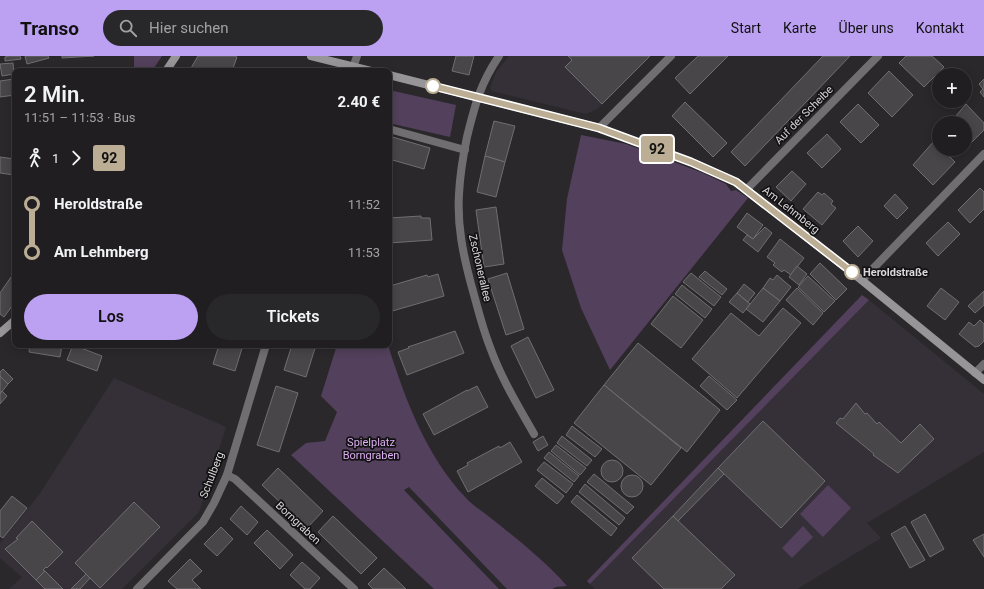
<!DOCTYPE html>
<html lang="de">
<meta charset="utf-8">
<style>
body{margin:0;font-family:Roboto,sans-serif;background:#28272a;color:#f1f3f6;height:100vh;display:flex;flex-direction:column;font-size:15px;white-space:nowrap}
*{box-sizing:border-box;margin:0}
p{font-size:13px;color:#a2a2a5}
.icon{flex:none;width:22px;height:22px;fill:none;stroke:currentColor;stroke-width:2;stroke-linecap:round;stroke-linejoin:round}
.map{position:relative;flex:1;overflow:hidden}
.panel{position:absolute;left:12px;top:12px;width:380px;height:280px;display:flex;flex-direction:column;background:#201e21;border-radius:8px;box-shadow:0 2px 10px #0003,0 0 0 1px #3d3c3f}
.panel>*{flex:none}
.badge{padding:0 8px;border-radius:3px;font-size:14px;line-height:26px}
.buttons{position:absolute;left:932px;top:12px;display:grid;gap:8px}
.buttons a{display:grid;place-items:center;width:40px;height:40px;border-radius:50%;background:#201e21;box-shadow:0 2px 10px #0003,0 0 0 1px #3d3c3f;font-size:20px}
.map>.badge{position:absolute;translate:-50% -50%;box-shadow:0 0 0 2px #fff}
.legs{display:flex;align-items:center;gap:6px;height:44px;padding:0 12px;font-size:13px}
.legs p{margin-inline-start:auto}
.headline{display:flex;align-items:center;justify-content:space-between;height:68px;padding:0 12px}
h1{font-size:22px;font-weight:600;line-height:30px}
.primary-button{display:flex;gap:8px;margin-top:auto;padding:8px 12px}
.primary-button a{flex:1;height:46px;border-radius:24px;background:#bca0f2;color:#111;font-size:16px;font-weight:600;line-height:46px;text-align:center}
.primary-button a+a{background:#28272a;color:#f1f3f6}
ul{padding:0 12px;list-style:none}
li{display:flex;align-items:center;gap:14px;height:48px;font-size:15px}
li i{display:grid;place-items:center;width:6px;height:100%;margin:0 5px;background:currentColor}
li i::after{content:'';width:10px;height:10px;margin:-5px;border:3px solid;border-radius:50%;background:#201e21}
li p{margin-inline-start:auto}
li:first-child i{background:linear-gradient(#0000 50%,currentColor 0)}
li:last-child i{background:linear-gradient(currentColor 50%,#0000 0)}
header{display:flex;align-items:center;gap:24px;box-sizing:border-box;height:56px;padding:0 20px;background:#bca0f2;color:#111}
header strong{font-size:19px}
nav{display:flex;gap:22px;margin-inline-start:auto;font-size:14px}
.search{width:280px;height:36px;background:#28272a;display:flex;align-items:center;gap:10px;box-sizing:border-box;padding:0 14px;border-radius:22px;color:#a2a2a5;font-size:15px}
.map>svg:first-child{display:block}
.built{fill:#352f38}
.green{fill:#53405c}
.building{fill:#49464a;stroke:#716e72}
.lines{fill:none;stroke-linecap:round;stroke-linejoin:round}
.street{stroke:#706e70;stroke-width:8}
.secondary{stroke:#989599;stroke-width:8}
.line-1-casing{stroke:#fff;stroke-width:9}
.line-1{stroke:#bcae94;stroke-width:6}
.stop-1-dot{fill:#fff;stroke:#bcae94;stroke-width:2}
.labels{text-anchor:middle;dominant-baseline:central;stroke-width:3.5;stroke-linejoin:round;paint-order:stroke}
.street-label{font-size:11px;fill:#dad8da;stroke:#131213}
.stop-label{font-size:11px;font-weight:bold;fill:#dad8da;stroke:#131213;text-anchor:start}
.park-label{font-size:11px;fill:#dcaef2;stroke:#131213}
</style>
<header>
<strong>Transo</strong>
<div class="search"><svg class="icon" aria-label="search" viewBox="0 0 24 24"><circle cx="10" cy="10" r="6"/><path d="M15 15l6 6"/></svg>Hier suchen</div>
<nav><a>Start</a><a>Karte</a><a>Über uns</a><a>Kontakt</a></nav>
</header>
<div class="map">
<svg width="984" height="533" viewBox="0 0 984 533">
<rect width="100%" height="100%" fill="#2b282c"/>
<g class="built">
<polygon points="509,0 650,0 597,53 586,58 492,35 490,32 496,16"/>
<polygon points="869,244 984,338 984,396 867,467 881,482 797,533 595,533 590,528"/>
<polygon points="114,322 226,371 199,456 122,533 9,533 22,521 0,502 0,487 39,439"/>
</g>
<g class="green">
<polygon points="134,0 162,0 152,15 134,15"/>
<polygon points="389,34 456,49 450,81 389,67"/>
<polygon points="581,79 626,88 703,117 726,128 731,135 736,134 748,142 610,314 581,252 562,194 567,143"/>
<polygon points="862,239 869,244 590,528 587,525"/>
<path d="M 337,289 L 388,289 C 405,343 426,400 466,442 C 473,450 484,456 492,463 C 517,483 546,506 567,530 L 556,531 L 552,533 L 507,533 L 409,431 L 404,434 L 499,533 L 434,533 L 291,399 L 306,387 L 325,385 L 337,356 L 321,340 Z"/>
<polygon points="828,429 851,452 823,481 800,458"/>
<polygon points="803,470 813,481 792,502 782,492"/>
</g>
<g class="building">
<polygon points="9,0 20,0 21,3 5,5 5,1"/>
<polygon points="25,0 48,0 49,2 27,8"/>
<polygon points="62,0 94,0 62,2"/>
<polygon points="198,0 235,0 237,1 232,15 195,15 191,12"/>
<polygon points="456,0 474,0 469,19 452,15"/>
<polygon points="568,0 650,0 602,48 565,11 572,4"/>
<polygon points="698,0 728,0 690,38 675,22"/>
<polygon points="823,0 850,0 745,110 731,96"/>
<polygon points="906,0 932,0 944,11 924,31 899,7"/>
<polygon points="13,7 14,18 2,20 0,8"/>
<polygon points="889,15 913,39 892,61 868,37"/>
<polygon points="14,23 15,39 0,41 0,25"/>
<polygon points="984,23 984,41 980,36 983,33 979,28"/>
<polygon points="685,46 727,87 713,101 672,60"/>
<polygon points="858,48 879,69 861,87 840,66"/>
<polygon points="966,48 984,67 984,74 965,93 965,67 950,67"/>
<polygon points="494,65 515,70 505,106 485,100"/>
<polygon points="827,78 841,93 822,112 807,97"/>
<polygon points="389,80 430,92 424,113 389,103"/>
<polygon points="934,85 939,90 939,93 942,93 955,106 933,129 913,109"/>
<polygon points="485,100 505,106 496,141 477,136"/>
<polygon points="0,101 15,103 14,119 0,117"/>
<polygon points="792,115 806,128 791,145 776,131"/>
<polygon points="980,132 984,136 984,153 970,167 958,154"/>
<polygon points="818,136 822,139 824,137 833,145 831,148 836,152 822,169 803,153"/>
<polygon points="895,138 908,152 897,163 884,150"/>
<polygon points="496,151 504,208 484,211 476,154"/>
<polygon points="747,157 763,169 753,183 737,171"/>
<polygon points="421,160 421,162 430,162 432,184 389,187 389,162"/>
<polygon points="948,166 960,178 938,200 926,187"/>
<polygon points="858,170 873,185 858,201 843,185"/>
<polygon points="765,171 772,177 758,196 743,184 747,179 753,183"/>
<polygon points="780,183 804,202 791,219 784,214 782,216 778,213 773,209 775,207 767,201"/>
<polygon points="820,207 847,233 836,244 810,218"/>
<polygon points="797,210 807,218 799,229 789,221"/>
<polygon points="705,215 727,233 722,239 699,221"/>
<polygon points="507,217 524,273 506,279 488,223"/>
<polygon points="691,217 721,241 714,250 683,226"/>
<polygon points="438,218 444,240 389,256 390,230 427,219 428,221"/>
<polygon points="777,219 791,231 780,245 763,232 770,222 773,224"/>
<polygon points="808,220 835,245 824,256 798,231"/>
<polygon points="11,221 15,224 15,246 4,261 0,258 0,237"/>
<polygon points="744,228 755,237 748,246 737,237"/>
<polygon points="682,229 712,253 705,262 675,238"/>
<polygon points="763,232 780,245 763,266 746,253"/>
<polygon points="797,232 823,257 813,269 786,244"/>
<polygon points="941,232 959,246 945,264 927,250"/>
<polygon points="984,235 984,249 975,257 968,250"/>
<polygon points="737,237 750,248 743,257 729,246"/>
<polygon points="673,240 703,264 681,292 651,268"/>
<polygon points="783,252 801,267 737,342 692,303 731,257 759,280"/>
<polygon points="980,264 984,268 984,285 979,290 975,291 959,278 969,266 974,270"/>
<polygon points="455,275 464,297 407,319 398,296 409,292 408,291"/>
<polygon points="528,281 554,334 536,342 511,290"/>
<polygon points="638,287 720,354 687,396 604,329"/>
<polygon points="30,289 62,289 60,301 29,296"/>
<polygon points="73,289 102,300 97,315 67,304"/>
<polygon points="219,289 243,289 235,315 213,308"/>
<polygon points="292,289 316,289 306,321 284,314"/>
<polygon points="3,313 13,323 8,328 0,320 0,316"/>
<polygon points="0,320 8,328 0,338"/>
<polygon points="709,320 737,344 727,354 700,330"/>
<polygon points="604,329 681,392 651,429 574,367"/>
<polygon points="276,330 298,337 279,396 257,389"/>
<polygon points="477,330 488,351 434,379 423,358 467,334 467,335"/>
<polygon points="2,335 7,340 0,348 0,338"/>
<polygon points="856,347 865,358 867,357 877,368 879,366 901,387 920,368 934,383 898,417 873,399 874,398 836,367 840,362 843,363"/>
<polygon points="763,365 825,425 781,472 718,412"/>
<polygon points="572,370 602,393 595,401 566,379"/>
<polygon points="543,380 548,389 538,395 533,386"/>
<polygon points="562,380 592,404 587,410 557,387"/>
<polygon points="510,386 522,406 468,436 457,415 468,409 467,407 499,390 500,392"/>
<polygon points="556,389 586,412 580,419 551,395"/>
<polygon points="549,396 579,420 574,426 544,402"/>
<circle cx="612" cy="415" r="11"/>
<polygon points="544,406 573,428 566,437 537,414"/>
<polygon points="278,412 323,455 307,472 262,429"/>
<polygon points="718,412 724,418 678,465 673,460"/>
<polygon points="594,418 634,451 627,458 587,426"/>
<circle cx="632" cy="430" r="11"/>
<polygon points="542,422 564,440 557,448 535,430"/>
<polygon points="585,428 625,462 619,469 579,436"/>
<polygon points="577,439 617,472 611,480 571,446"/>
<polygon points="12,440 27,452 3,482 0,480 0,455"/>
<polygon points="134,446 160,471 100,532 75,507"/>
<polygon points="241,450 258,466 247,479 230,463"/>
<polygon points="925,458 944,493 930,501 911,466"/>
<polygon points="333,460 377,502 361,518 318,476"/>
<polygon points="673,460 735,519 721,533 664,533 632,502"/>
<polygon points="32,465 63,496 47,512 46,511 43,514 45,515 36,524 5,493 18,483 16,482"/>
<polygon points="905,470 925,504 910,512 891,478"/>
<polygon points="221,471 233,483 217,500 204,488"/>
<polygon points="267,474 293,499 280,513 254,487"/>
<polygon points="984,478 984,501 973,484"/>
<polygon points="190,503 202,515 192,524 201,533 177,533 168,525"/>
<polygon points="302,506 320,522 310,533 305,533 290,519"/>
<polygon points="384,512 406,533 373,533 368,528"/>
<polygon points="45,515 63,533 45,533 36,524"/>
<polygon points="86,518 90,522 80,533 71,533"/>
</g>
<g class="lines">
<g class="street">
<path d="M 499,0 C 480,28 475,49 467,81 C 463,100 460,119 459,138 C 457,169 463,198 471,228 C 477,249 482,271 490,291 C 501,322 518,350 534,378"/>
<polyline points="352,15 357,0"/>
<polyline points="599,72 671,0"/>
<polyline points="389,73 465,94"/>
<polyline points="747,133 878,0"/>
<polyline points="862,224 984,98"/>
<polyline points="975,317 984,308"/>
<polyline points="227,419 235,423 354,533"/>
<polyline points="137,533 203,466 214,447 227,419 266,289"/>
</g>
<g class="secondary">
<polyline points="311,0 371,15"/>
<polyline points="166,15 176,0"/>
<polyline points="389,19 599,72 691,106 736,126 859,222 984,324"/>
<polyline points="0,277 15,264"/>
</g>
</g>
<g class="lines">
<defs>
<polyline id="line-1" points="433,30 599,72 691,106 736,126 852,216"/>
</defs>
<use href="#line-1" class="line-1-casing"/>
<use href="#line-1" class="line-1"/>
</g>
<g class="stop-1-dot">
<circle cx="433" cy="30" r="7"/>
<circle cx="852" cy="216" r="7"/>
</g>
<g class="labels">
<g class="street-label">
<text transform="translate(804 59) rotate(-45)">Auf der Scheibe</text>
<text transform="translate(791 154) rotate(38)">Am Lehmberg</text>
<text transform="translate(480 212) rotate(77)">Zschonerallee</text>
<text transform="translate(212 419) rotate(-69)">Schulberg</text>
<text transform="translate(298 467) rotate(43)">Borngraben</text>
</g>
<g class="stop-label">
<text x="863" y="216">Heroldstraße</text>
</g>
<g class="park-label">
<text x="371" y="386">Spielplatz<tspan x="371" dy="13">Borngraben</tspan></text>
</g>
</g>
</svg>
<div class="buttons">
<a>+</a>
<a>−</a>
</div>
<b class="badge" style="left:657px;top:93px;background:#bcae94;color:#111">92</b>
<section class="panel">
<div class="headline"><div><h1>2 Min.</h1><p>11:51 – 11:53 · Bus</p></div><b>2.40 €</b></div>
<div class="legs"><svg class="icon" aria-label="walk" viewBox="0 0 24 24"><circle cx="13" cy="4" r="2"/><path d="M13 8l-2 6 4 7M11 14l-3 7M7 12l3-4h3l4 4"/></svg>1<svg class="icon" aria-label="forward" viewBox="0 0 24 24"><path d="M9 5l7 7-7 7"/></svg><b class="badge" style="background:#bcae94;color:#111">92</b></div>
<ul>
<li><i style="color:#bcae94"></i><b>Heroldstraße</b><p>11:52</p></li>
<li><i style="color:#bcae94"></i><b>Am Lehmberg</b><p>11:53</p></li>
</ul>
<div class="primary-button"><a>Los</a><a>Tickets</a></div>
</section>
</div>
